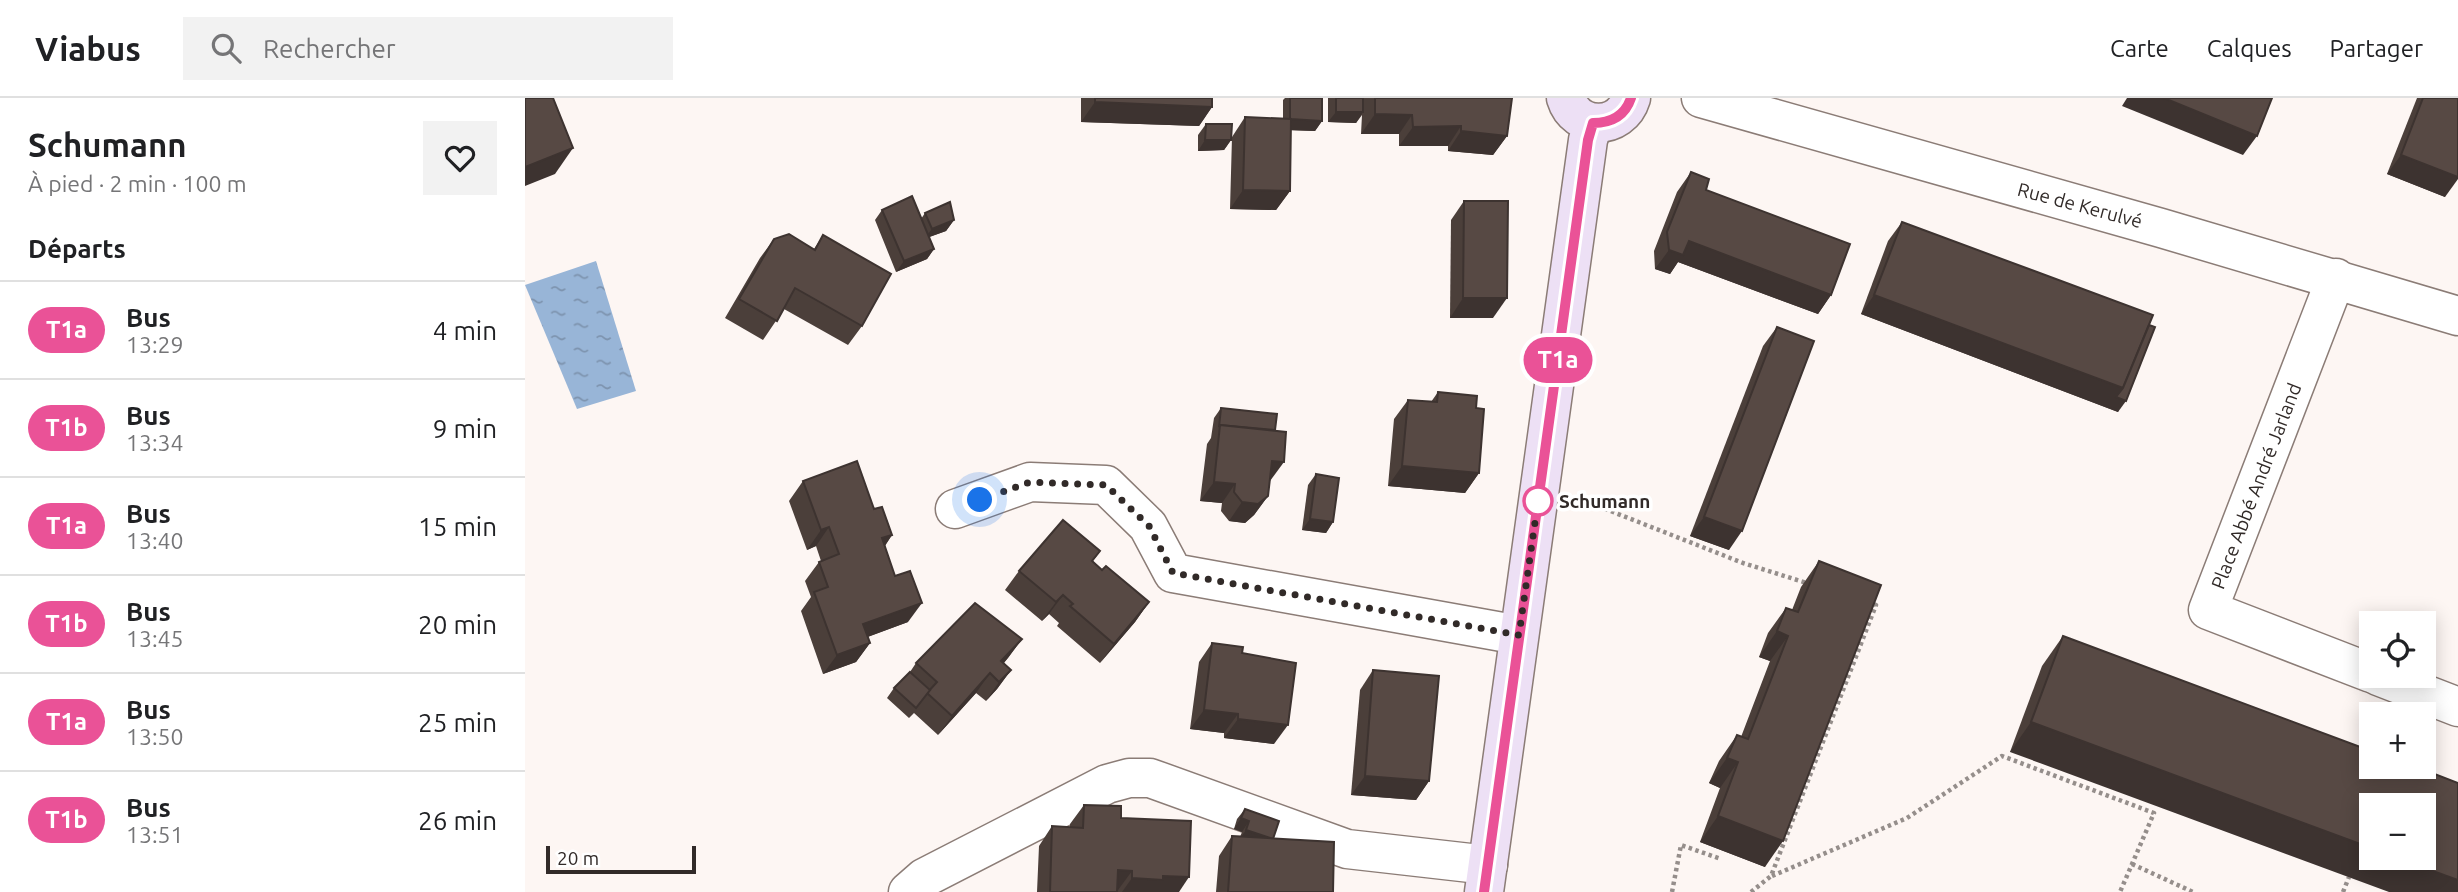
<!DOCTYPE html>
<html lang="fr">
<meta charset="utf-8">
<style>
body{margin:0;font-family:Ubuntu,sans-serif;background:#f2f2f2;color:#202124;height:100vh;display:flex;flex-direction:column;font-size:26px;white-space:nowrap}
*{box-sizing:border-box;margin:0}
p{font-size:23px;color:#757577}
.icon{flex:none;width:38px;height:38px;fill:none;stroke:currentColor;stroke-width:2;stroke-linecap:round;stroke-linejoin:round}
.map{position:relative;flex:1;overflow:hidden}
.sheet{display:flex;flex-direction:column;background:#fff;width:525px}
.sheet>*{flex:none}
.badge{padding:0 14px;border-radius:23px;font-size:24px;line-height:46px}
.fabs{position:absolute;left:1834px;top:513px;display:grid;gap:14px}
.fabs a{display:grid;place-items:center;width:77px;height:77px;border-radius:0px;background:#fff;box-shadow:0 4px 18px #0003;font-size:35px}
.scale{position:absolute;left:21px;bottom:18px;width:150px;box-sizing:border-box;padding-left:7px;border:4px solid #312a28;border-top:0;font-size:19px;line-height:24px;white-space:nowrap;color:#312a28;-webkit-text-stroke:5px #fff;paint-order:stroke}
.you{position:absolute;width:35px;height:35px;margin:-18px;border:5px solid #fff;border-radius:50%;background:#1a73e8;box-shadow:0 0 0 10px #1a73e833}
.map>.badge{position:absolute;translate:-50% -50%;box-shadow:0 0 0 4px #fff}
h2{padding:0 28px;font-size:26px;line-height:63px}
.round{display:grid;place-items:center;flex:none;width:74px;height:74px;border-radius:0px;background:#f2f2f2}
.head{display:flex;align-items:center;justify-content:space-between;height:119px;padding:0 28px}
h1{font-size:33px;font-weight:700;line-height:52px}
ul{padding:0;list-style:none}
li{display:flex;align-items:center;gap:21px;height:98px;padding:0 28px;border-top:2px solid #e0e0e0}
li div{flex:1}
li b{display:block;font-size:26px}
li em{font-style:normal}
li .badge{min-width:77px;font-weight:700;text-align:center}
header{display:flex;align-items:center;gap:42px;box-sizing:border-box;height:98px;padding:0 35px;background:#fff;border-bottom:2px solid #e0e0e0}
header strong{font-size:33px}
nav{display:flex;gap:38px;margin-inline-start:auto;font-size:24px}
.search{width:490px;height:63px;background:#f2f2f2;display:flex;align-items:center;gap:18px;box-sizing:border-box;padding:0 24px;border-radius:0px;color:#757577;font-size:26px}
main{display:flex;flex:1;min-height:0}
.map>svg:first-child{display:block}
.water{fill:url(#water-ripples)}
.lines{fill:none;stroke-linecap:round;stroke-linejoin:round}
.street-casing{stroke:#8b7c76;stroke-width:41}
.secondary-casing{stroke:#8b7c76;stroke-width:41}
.path{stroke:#958e8b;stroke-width:4.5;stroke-dasharray:3.5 3.5;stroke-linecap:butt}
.street{stroke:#fff;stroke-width:38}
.secondary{stroke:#ede0f5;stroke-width:38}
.wall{fill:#4b3f3a}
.shaded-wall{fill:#3d3330}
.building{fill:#574944;stroke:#3d3330;stroke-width:2}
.line-casing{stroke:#fff;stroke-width:16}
.line{stroke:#ea5297;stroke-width:10}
.walk{stroke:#312a28;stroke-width:7;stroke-dasharray:0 12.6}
.stop-dot{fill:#fff;stroke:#ea5297;stroke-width:3.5}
.labels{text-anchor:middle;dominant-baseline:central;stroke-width:7;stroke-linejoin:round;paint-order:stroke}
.street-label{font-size:19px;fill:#312a28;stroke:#fff}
.stop-label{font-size:19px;font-weight:bold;fill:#312a28;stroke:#fff;text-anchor:start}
</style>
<header>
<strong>Viabus</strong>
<div class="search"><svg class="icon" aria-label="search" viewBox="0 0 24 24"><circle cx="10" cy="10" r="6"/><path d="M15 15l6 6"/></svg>Rechercher</div>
<nav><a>Carte</a><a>Calques</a><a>Partager</a></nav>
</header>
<main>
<section class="sheet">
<div class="head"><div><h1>Schumann</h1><p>À pied · 2 min · 100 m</p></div><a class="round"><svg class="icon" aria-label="heart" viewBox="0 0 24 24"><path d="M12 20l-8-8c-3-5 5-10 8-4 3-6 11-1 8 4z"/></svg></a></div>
<h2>Départs</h2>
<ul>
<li><span class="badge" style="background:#ea5297;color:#fff">T1a</span><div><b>Bus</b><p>13:29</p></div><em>4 min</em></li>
<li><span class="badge" style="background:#ea5297;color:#fff">T1b</span><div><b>Bus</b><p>13:34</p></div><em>9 min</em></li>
<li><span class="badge" style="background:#ea5297;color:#fff">T1a</span><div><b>Bus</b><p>13:40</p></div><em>15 min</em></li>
<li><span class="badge" style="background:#ea5297;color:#fff">T1b</span><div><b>Bus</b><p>13:45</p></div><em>20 min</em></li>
<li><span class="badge" style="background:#ea5297;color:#fff">T1a</span><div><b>Bus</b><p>13:50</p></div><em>25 min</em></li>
<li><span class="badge" style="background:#ea5297;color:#fff">T1b</span><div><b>Bus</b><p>13:51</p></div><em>26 min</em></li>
</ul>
</section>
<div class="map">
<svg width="1933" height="794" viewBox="0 0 1933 794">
<defs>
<pattern id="water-ripples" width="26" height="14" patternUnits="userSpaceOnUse" patternTransform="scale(1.75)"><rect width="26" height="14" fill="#98b5d7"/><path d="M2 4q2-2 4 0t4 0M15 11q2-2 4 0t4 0" fill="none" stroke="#7d93ae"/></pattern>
</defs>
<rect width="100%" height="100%" fill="#fdf6f3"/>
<polygon class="water" points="71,163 111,293 52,311 0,187"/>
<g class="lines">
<defs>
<g id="street">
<polyline points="1176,0 1636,130 1933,218"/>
<polyline points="1811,180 1683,512 1846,575"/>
<polyline points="430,411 505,384 581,387 623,428 648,475 994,537"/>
<polyline points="1853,578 1933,609"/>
<polyline points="383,794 399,780 582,686 604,680 625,680 822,751 963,767"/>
</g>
<g id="secondary">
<path d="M 1041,0 C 1051,33 1096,33 1106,0"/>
<polyline points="959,794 1063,42 1068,25"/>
</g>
</defs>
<use href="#street" class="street-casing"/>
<use href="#secondary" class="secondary-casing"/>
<g class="path">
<polyline points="1060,403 1218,465 1285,486"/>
<polyline points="1607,766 1668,794"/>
<polyline points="1247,778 1382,720 1477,658 1629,715 1595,794"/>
<polyline points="1147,794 1156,747 1196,761"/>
<polyline points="1226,794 1246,778 1351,507 1343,504"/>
<polyline points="1818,794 1824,779"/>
</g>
<use href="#street" class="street"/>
<use href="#secondary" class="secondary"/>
</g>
<g class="wall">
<polygon points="556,0 687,0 687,9 674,28 556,24"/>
<polygon points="760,0 797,0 797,23 790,33 766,32 765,93 751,112 705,111 707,39 720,19 758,21 758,2"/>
<polygon points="803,0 987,0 982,38 968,57 923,53 923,48 874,48 874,36 836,36 837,17 831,25 803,24"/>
<polygon points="1892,0 1933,0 1920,99 1862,76"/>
<polygon points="681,26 706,42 699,52 673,53 673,37"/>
<polygon points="1166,74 1181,92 1306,197 1293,216 1153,164 1145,176 1130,171 1129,153 1152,94"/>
<polygon points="939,103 968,220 925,220 926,122"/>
<polygon points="357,112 396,121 400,115 429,122 421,133 404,139 409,151 402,161 371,174 350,122"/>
<polygon points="1377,124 1624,227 1593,314 1336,216 1363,143"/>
<polygon points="298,137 337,228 323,247 259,211 238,242 200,220 235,160 249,141 289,151"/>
<polygon points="1252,229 1204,452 1165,438 1238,248"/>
<polygon points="913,294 951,310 954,375 940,395 863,388 869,321 883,302 906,304"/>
<polygon points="696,310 745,383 743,398 729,417 720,425 704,423 696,413 697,405 675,403 682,346 686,340 689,320"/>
<polygon points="791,376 808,424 801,435 777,432 783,387"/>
<polygon points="278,383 349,411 367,437 360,448 383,524 342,539 345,545 331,564 298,576 276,513 286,499 280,483 294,464 296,463 291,448 282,452 264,403"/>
<polygon points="575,453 568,463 577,472 624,504 610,524 575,565 532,528 534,525 524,516 517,523 480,492 494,473"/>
<polygon points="1294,463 1240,769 1175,744 1195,690 1184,685 1194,663 1212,637 1216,639 1245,563 1234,559 1243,535 1261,510 1267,512 1276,489"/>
<polygon points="1538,538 1846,653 1485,654 1517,568"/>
<polygon points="497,541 479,565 486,572 472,591 461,603 451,595 413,637 389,615 384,620 362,600 369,590 385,574 391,565"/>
<polygon points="687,545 717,555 749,646 699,640 699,635 665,631 674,564"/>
<polygon points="848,572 904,683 891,702 826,697 835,592"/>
<polygon points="559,707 596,720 654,794 593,794 592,792 592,794 512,794 514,748 527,728 545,729 545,726"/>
<polygon points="720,711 748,741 808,794 691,794 694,758 707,738 715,739 717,734 709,731 712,721"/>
</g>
<g class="shaded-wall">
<polygon points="1602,0 1639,0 1732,38 1718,57 1597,8"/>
<polygon points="570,4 687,9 674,28 556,24"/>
<polygon points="811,14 838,14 831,25 803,24"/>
<polygon points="850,16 887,17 874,36 836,36"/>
<polygon points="765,21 797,23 790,33 758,32"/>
<polygon points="936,28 923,48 874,48 888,29"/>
<polygon points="936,33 982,38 968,57 923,53"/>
<polygon points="680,42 706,42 699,52 673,53"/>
<polygon points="48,50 30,76 0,88 0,69"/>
<polygon points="1876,57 1933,79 1933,81 1920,99 1862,76"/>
<polygon points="718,92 765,93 751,112 705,111"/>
<polygon points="429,122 421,133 399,141 407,131"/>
<polygon points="1164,143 1306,197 1293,216 1153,164 1145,176 1130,171 1144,152"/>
<polygon points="409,151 402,161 371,174 379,163"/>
<polygon points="1349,197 1598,290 1601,303 1593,314 1336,216"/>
<polygon points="938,200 982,200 968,220 925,220"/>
<polygon points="747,363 759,364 745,383"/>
<polygon points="877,368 954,375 940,395 863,388"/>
<polygon points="689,384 710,386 697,405 675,403"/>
<polygon points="743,398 729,417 720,425 704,423 717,404"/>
<polygon points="1179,419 1217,433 1204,452 1165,438"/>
<polygon points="785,421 808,424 801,435 777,432"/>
<polygon points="304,429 291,448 282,452 296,432"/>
<polygon points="367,437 354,456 357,440"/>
<polygon points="538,497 524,516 517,523 531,504"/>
<polygon points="624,504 610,524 575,565 589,546"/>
<polygon points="397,505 383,524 324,546 338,526"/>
<polygon points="1252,533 1263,538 1245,563 1234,559"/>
<polygon points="497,541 483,560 467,578 476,563"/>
<polygon points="345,545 331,564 298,576 312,557"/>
<polygon points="486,572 472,591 461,603 474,584"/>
<polygon points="465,575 451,595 413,637 427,618"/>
<polygon points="679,612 713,616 699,635 665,631"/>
<polygon points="713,621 763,627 749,646 699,640"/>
<polygon points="1506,624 1846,750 1846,760 1872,760 1933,782 1933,794 1864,794 1485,654"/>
<polygon points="1202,660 1213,664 1195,690 1184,685"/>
<polygon points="840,678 904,683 891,702 826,697"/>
<polygon points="1193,718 1258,743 1240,769 1175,744"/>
<polygon points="716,720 724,723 717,734 709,731"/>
<polygon points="721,732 748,741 714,742"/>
<polygon points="593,772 607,773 593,792 580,791"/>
<polygon points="638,778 664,779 654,794 597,794 607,780"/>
</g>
<g class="building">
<polygon points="0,0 28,0 48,50 0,69"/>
<polygon points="570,0 687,0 687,9 570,4"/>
<polygon points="765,0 797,0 797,23 765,21"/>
<rect x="811" y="0" width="27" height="14"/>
<polygon points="850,0 987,0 982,38 936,33 936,28 888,29 887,17 850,16"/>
<polygon points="1639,0 1747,0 1732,38"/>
<polygon points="1898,0 1933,0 1933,79 1876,57"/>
<polygon points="720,19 766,21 765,93 718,92"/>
<polygon points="681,26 707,26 706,42 680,42"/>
<polygon points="1166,74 1184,81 1181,92 1325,146 1306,197 1164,143 1158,157 1144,152 1142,134"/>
<polygon points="387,98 409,151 379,163 357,112"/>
<polygon points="939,103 983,103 982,200 938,200"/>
<polygon points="425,104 429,122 407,131 400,115"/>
<polygon points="1377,124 1628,217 1598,290 1349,197"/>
<polygon points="264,136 290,152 298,137 366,176 337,228 270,190 252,223 214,201 249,141"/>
<polygon points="1624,227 1630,229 1601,303 1591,299 1598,290"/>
<polygon points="1252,229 1289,243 1217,433 1179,419"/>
<polygon points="913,294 952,298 951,310 959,311 954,375 877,368 883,302 912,304"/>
<polygon points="696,310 752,316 750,332 695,327 694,329"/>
<polygon points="695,327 761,334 759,364 747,363 743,398 733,406 717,404 709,394 710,386 689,384"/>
<polygon points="332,363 349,411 357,409 367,437 357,440 370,478 385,473 397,505 338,526 345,545 312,557 289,494 303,489 294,464 314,456 304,429 296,432 278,383"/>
<polygon points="791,376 814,380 808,424 785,421"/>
<polygon points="538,422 575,453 567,463 577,472 581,468 624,504 589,546 545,508 548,506 538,497 531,504 494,473"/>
<polygon points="1294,463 1356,487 1258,743 1193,718 1213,664 1202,660 1212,637 1223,641 1263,538 1252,533 1261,510 1273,514"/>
<polygon points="450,505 497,541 476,563 486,572 474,584 465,575 427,618 402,595 412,584 391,565"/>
<polygon points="1538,538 1846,653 1846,668 1889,668 1933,685 1933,782 1872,760 1899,760 1899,707 1846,707 1846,750 1506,624"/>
<polygon points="687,545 718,549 717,555 771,565 763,627 713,621 713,616 679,612"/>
<polygon points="848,572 914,578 904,683 840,678"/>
<polygon points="385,574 405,592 391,610 369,590"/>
<polygon points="559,707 596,708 596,720 666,723 664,779 638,778 638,782 607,780 607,773 593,772 592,794 525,794 527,728 558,730"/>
<polygon points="720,711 754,723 748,741 721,732 724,723 716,720"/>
<polygon points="707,738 809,744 808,794 703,794"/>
</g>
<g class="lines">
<defs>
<path id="line" d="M 959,794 L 1063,42 L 1068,25 C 1086,25 1100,18 1106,0"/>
</defs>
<use href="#line" class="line-casing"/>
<use href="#line" class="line"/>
<polyline class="walk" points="455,402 505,384 581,387 624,428 648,475 994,537 1013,403"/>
</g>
<circle class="stop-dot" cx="1013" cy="403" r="14"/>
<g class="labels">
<g class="street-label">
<text transform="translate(1555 107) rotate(15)">Rue de Kerulvé</text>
<text transform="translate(1731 388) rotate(-69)">Place Abbé André Jarland</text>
</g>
<g class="stop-label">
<text x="1034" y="403">Schumann</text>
</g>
</g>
</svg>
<div class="fabs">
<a><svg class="icon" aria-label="locate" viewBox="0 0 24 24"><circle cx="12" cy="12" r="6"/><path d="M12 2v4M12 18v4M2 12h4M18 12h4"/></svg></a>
<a>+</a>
<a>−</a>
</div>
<div class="scale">20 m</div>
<div class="you" style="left:455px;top:402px"></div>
<b class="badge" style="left:1033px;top:262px;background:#ea5297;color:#fff">T1a</b>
</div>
</main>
